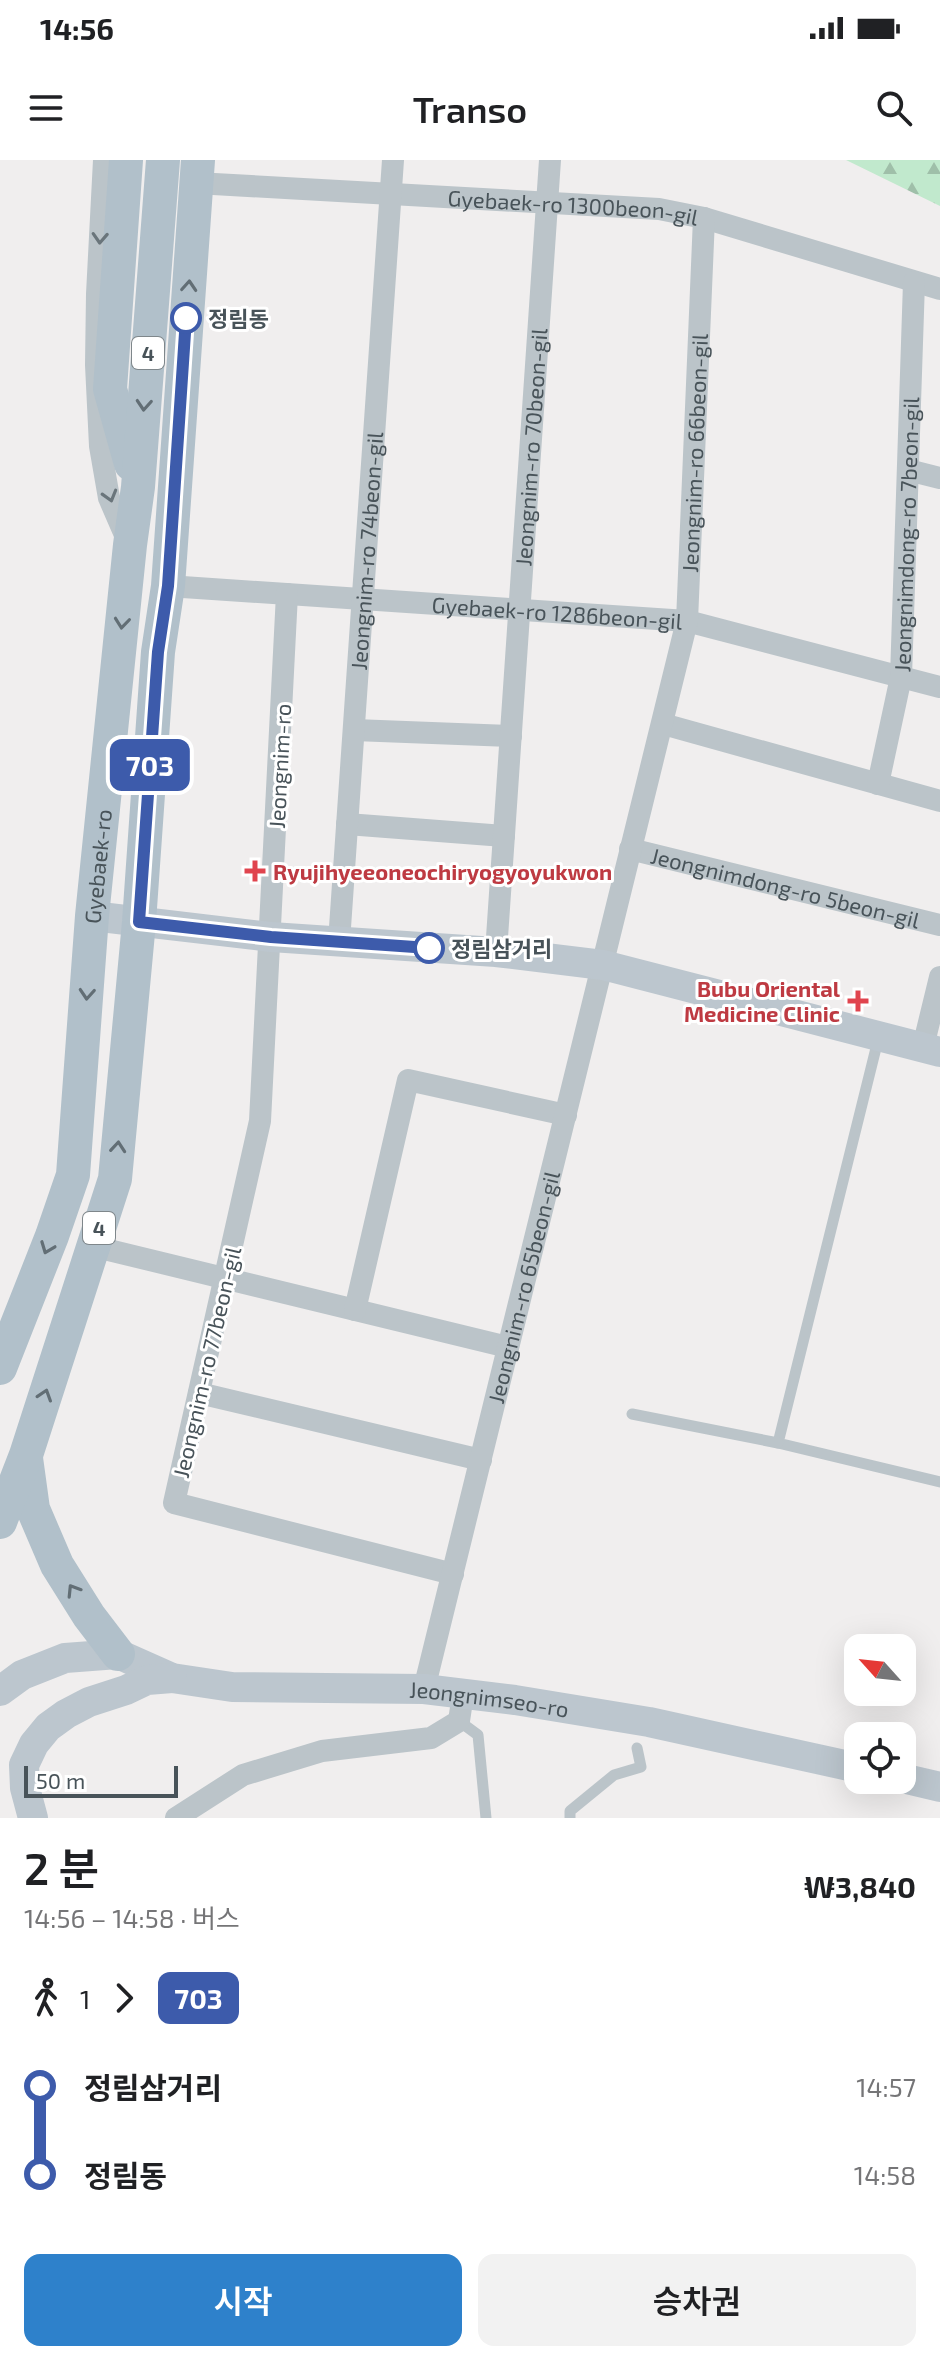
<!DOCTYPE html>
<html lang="ko">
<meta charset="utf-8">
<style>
body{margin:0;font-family:"Exo 2","Noto Sans KR",sans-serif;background:#f2f2f2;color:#202124;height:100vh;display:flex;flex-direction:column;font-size:30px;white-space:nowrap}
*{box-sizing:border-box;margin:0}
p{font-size:26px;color:#757577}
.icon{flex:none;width:44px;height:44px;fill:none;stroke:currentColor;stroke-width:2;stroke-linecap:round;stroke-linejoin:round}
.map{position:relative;height:1658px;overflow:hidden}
.sheet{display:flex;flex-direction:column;background:#fff;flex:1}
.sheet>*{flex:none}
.badge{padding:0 16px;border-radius:12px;font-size:28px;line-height:52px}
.needle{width:52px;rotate:297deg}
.fabs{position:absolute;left:844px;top:1474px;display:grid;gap:16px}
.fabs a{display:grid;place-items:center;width:72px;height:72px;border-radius:16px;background:#fff;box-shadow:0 8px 32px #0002;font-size:40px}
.scale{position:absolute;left:24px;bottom:20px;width:154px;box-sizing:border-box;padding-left:8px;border:4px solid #485359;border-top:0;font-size:22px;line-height:28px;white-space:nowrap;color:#485359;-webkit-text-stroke:6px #fff;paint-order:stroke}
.map>.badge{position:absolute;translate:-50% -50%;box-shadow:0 0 0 4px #fff}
.legs{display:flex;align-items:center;gap:12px;height:88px;padding:0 24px;font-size:26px}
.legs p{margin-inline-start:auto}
.head{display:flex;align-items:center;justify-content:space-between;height:136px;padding:0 24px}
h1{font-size:44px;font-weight:600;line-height:60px}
.primary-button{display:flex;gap:16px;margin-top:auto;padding:16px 24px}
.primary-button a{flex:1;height:92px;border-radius:16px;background:#2e81cb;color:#fff;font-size:32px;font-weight:600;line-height:92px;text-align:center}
.primary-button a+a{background:#f2f2f2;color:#202124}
ul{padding:0 24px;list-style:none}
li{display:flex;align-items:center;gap:28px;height:88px;font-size:30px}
li i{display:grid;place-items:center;width:12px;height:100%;margin:0 10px;background:currentColor}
li i::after{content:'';width:20px;height:20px;margin:-10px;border:6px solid;border-radius:50%;background:#fff}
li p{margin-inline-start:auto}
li:first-child i{background:linear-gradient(#0000 50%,currentColor 0)}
li:last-child i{background:linear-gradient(currentColor 50%,#0000 0)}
.status{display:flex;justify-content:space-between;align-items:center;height:56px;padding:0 40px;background:#fff;direction:ltr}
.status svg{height:22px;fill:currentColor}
header{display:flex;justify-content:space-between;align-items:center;height:104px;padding:0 24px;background:#fff;font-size:36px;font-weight:600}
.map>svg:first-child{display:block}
.forest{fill:url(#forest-firs)}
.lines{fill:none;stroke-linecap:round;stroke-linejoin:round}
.lane{stroke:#bbc4c9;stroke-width:11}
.street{stroke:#bbc4c9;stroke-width:22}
.secondary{stroke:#bcc6ce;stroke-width:30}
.primary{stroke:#b1c0ca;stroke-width:34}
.oneway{stroke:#6a757b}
.oneway2{stroke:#626e75}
.line-1-casing{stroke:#fff;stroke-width:18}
.line-1{stroke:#3d5bab;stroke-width:12}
.stop-1-dot{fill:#fff;stroke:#3d5bab;stroke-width:4}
.health-dot{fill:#e0444e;stroke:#fff;stroke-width:3}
.labels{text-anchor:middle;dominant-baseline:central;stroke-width:6;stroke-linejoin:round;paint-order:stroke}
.shield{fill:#fff;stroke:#7f878b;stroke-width:2}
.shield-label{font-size:20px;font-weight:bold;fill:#485359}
.street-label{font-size:22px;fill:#485359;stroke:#fff}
.stop-label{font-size:22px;font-weight:bold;fill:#485359;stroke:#fff;text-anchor:start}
.health-label{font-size:22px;font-weight:bold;fill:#be3a42;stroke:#fff;text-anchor:start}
</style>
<div class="status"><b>14:56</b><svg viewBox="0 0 49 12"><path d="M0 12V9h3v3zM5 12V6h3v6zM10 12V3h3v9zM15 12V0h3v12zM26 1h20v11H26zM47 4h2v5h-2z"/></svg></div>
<header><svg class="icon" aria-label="menu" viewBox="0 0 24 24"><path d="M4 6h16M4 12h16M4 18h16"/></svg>Transo<svg class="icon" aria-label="search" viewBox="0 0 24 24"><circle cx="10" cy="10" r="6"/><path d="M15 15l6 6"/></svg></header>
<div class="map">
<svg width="940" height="1658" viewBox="0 0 940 1658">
<defs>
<pattern id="forest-firs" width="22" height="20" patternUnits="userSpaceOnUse" patternTransform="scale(2)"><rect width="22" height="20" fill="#c1e9cd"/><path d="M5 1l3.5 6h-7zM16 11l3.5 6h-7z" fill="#9fbfa9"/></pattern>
</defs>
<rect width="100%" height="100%" fill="#f0eeee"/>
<polygon class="forest" points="846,0 940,0 940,46"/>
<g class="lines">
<g class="lane">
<polyline points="879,876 778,1283 940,1322"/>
<polyline points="632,1254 778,1283"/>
<polyline points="459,1561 478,1575 486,1658"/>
<polyline points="570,1658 570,1651 614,1615 641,1607 637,1588"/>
</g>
<g class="street">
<polyline points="104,0 97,134 96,205 100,286 109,338 128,382"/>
<path id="s1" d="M 196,23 L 659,49 L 704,58 L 940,129"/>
<polyline points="908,310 940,318"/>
<path id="s2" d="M 168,426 L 687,461 L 940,527"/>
<polyline points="287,434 260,961 174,1343 453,1414"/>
<polyline points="663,564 940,641"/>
<polyline points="354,570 511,576"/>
<path id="s3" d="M 878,624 L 901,517 L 914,122"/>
<polyline points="347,664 504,676"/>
<path id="s4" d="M 630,689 L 940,765"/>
<path id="s5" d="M 339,782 L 393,0"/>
<path id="s6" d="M 496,792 L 550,0"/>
<polyline points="923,887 940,817"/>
<polyline points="92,1086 508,1187"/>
<polyline points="355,1150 408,920 566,955"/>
<polyline points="199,1233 481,1300"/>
<path id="s7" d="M 424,1529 L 687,461 L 704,58"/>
<polyline points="176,1658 243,1615 322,1591 431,1578 459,1561 463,1534"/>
</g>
<g class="secondary">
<polyline points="92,756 271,777 496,792 603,805 940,892"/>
<path id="s8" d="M 0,1531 L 22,1515 L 65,1498 L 118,1494 L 172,1518 L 232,1527 L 424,1529 L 515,1540 L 649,1562 L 858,1608"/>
<polyline points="902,1618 940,1627"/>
<polyline points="33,1658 25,1628 24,1605 34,1584 48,1567 66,1554 89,1542 126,1530 147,1520 172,1518"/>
</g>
<g class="primary">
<polyline points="126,0 110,229 131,304"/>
<path id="s9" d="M 0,1208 L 52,1076 L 73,1015 L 92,756 L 130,385 L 138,327 L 163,0"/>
<polyline points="26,1298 33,1349 57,1405 89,1456 118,1494"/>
<polyline points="0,1362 26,1295 115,1019 139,762 158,492 168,426 198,0"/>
</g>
</g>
<defs><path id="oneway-chevron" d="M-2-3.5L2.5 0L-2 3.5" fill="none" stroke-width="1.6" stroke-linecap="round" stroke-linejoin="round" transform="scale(2)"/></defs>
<g class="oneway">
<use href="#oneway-chevron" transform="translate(100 78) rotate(93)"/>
<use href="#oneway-chevron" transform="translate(110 336) rotate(74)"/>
</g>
<g class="oneway2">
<use href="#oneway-chevron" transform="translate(189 126) rotate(-86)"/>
<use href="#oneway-chevron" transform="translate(144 245) rotate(94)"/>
<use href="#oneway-chevron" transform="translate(122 463) rotate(96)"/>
<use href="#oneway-chevron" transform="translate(87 834) rotate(94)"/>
<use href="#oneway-chevron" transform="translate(118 987) rotate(-85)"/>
<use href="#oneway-chevron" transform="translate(47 1088) rotate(111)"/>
<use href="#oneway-chevron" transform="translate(45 1235) rotate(-72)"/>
<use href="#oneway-chevron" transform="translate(73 1430) rotate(-122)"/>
</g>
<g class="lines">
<defs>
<polyline id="line-1" points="186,158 168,426 158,492 139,762 271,777 429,788"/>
</defs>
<use href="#line-1" class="line-1-casing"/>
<use href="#line-1" class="line-1"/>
</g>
<g class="stop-1-dot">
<circle cx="186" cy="158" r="14"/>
<circle cx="429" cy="788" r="14"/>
</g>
<g class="health-dot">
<path d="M251 699h8v8h8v8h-8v8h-8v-8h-8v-8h8z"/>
<path d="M854 829h8v8h8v8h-8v8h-8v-8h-8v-8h8z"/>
</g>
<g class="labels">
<g class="shield">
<rect x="132" y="177" width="32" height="32" rx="6"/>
<rect x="83" y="1052" width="32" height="32" rx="6"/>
</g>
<g class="shield-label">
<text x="148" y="193">4</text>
<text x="99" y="1068">4</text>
</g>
<g class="street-label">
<text stroke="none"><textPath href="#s1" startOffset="378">Gyebaek-ro 1300beon-gil</textPath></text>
<text stroke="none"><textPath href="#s6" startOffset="506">Jeongnim-ro 70beon-gil</textPath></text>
<text stroke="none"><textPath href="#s7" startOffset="1268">Jeongnim-ro 66beon-gil</textPath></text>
<text stroke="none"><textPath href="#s3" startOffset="252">Jeongnimdong-ro 7beon-gil</textPath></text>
<text stroke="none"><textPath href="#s5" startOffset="392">Jeongnim-ro 74beon-gil</textPath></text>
<text stroke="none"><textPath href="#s2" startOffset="390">Gyebaek-ro 1286beon-gil</textPath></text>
<text transform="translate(279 606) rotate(-87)">Jeongnim-ro</text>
<text stroke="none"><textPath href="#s9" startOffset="516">Gyebaek-ro</textPath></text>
<text stroke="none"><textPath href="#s4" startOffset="160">Jeongnimdong-ro 5beon-gil</textPath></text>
<text stroke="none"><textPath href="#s7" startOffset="414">Jeongnim-ro 65beon-gil</textPath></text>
<text transform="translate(206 1202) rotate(-77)">Jeongnim-ro 77beon-gil</text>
<text stroke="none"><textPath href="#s8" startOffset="504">Jeongnimseo-ro</textPath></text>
</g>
<g class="stop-label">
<text x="208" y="158">정림동</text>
<text x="451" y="788">정림삼거리</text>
</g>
<g class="health-label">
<text x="273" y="711">Ryujihyeeoneochiryogyoyukwon</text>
<text x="840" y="828" text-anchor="end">Bubu Oriental<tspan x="840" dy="25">Medicine Clinic</tspan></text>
</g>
</g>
</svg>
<div class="fabs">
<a><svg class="needle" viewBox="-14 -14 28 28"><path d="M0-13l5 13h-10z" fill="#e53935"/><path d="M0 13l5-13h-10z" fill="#757577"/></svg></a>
<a><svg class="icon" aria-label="locate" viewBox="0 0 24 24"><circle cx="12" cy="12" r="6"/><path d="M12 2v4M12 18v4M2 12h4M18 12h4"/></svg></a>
</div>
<div class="scale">50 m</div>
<b class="badge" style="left:150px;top:605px;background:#3d5bab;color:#fff">703</b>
</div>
<section class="sheet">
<div class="head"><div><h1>2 분</h1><p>14:56 – 14:58 · 버스</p></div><b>₩3,840</b></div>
<div class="legs"><svg class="icon" aria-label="walk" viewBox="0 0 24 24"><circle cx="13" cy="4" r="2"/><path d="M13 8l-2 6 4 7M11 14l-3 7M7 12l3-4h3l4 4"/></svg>1<svg class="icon" aria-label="forward" viewBox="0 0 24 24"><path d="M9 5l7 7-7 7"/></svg><b class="badge" style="background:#3d5bab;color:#fff">703</b></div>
<ul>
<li><i style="color:#3d5bab"></i><b>정림삼거리</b><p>14:57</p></li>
<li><i style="color:#3d5bab"></i><b>정림동</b><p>14:58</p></li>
</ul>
<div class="primary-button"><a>시작</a><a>승차권</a></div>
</section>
